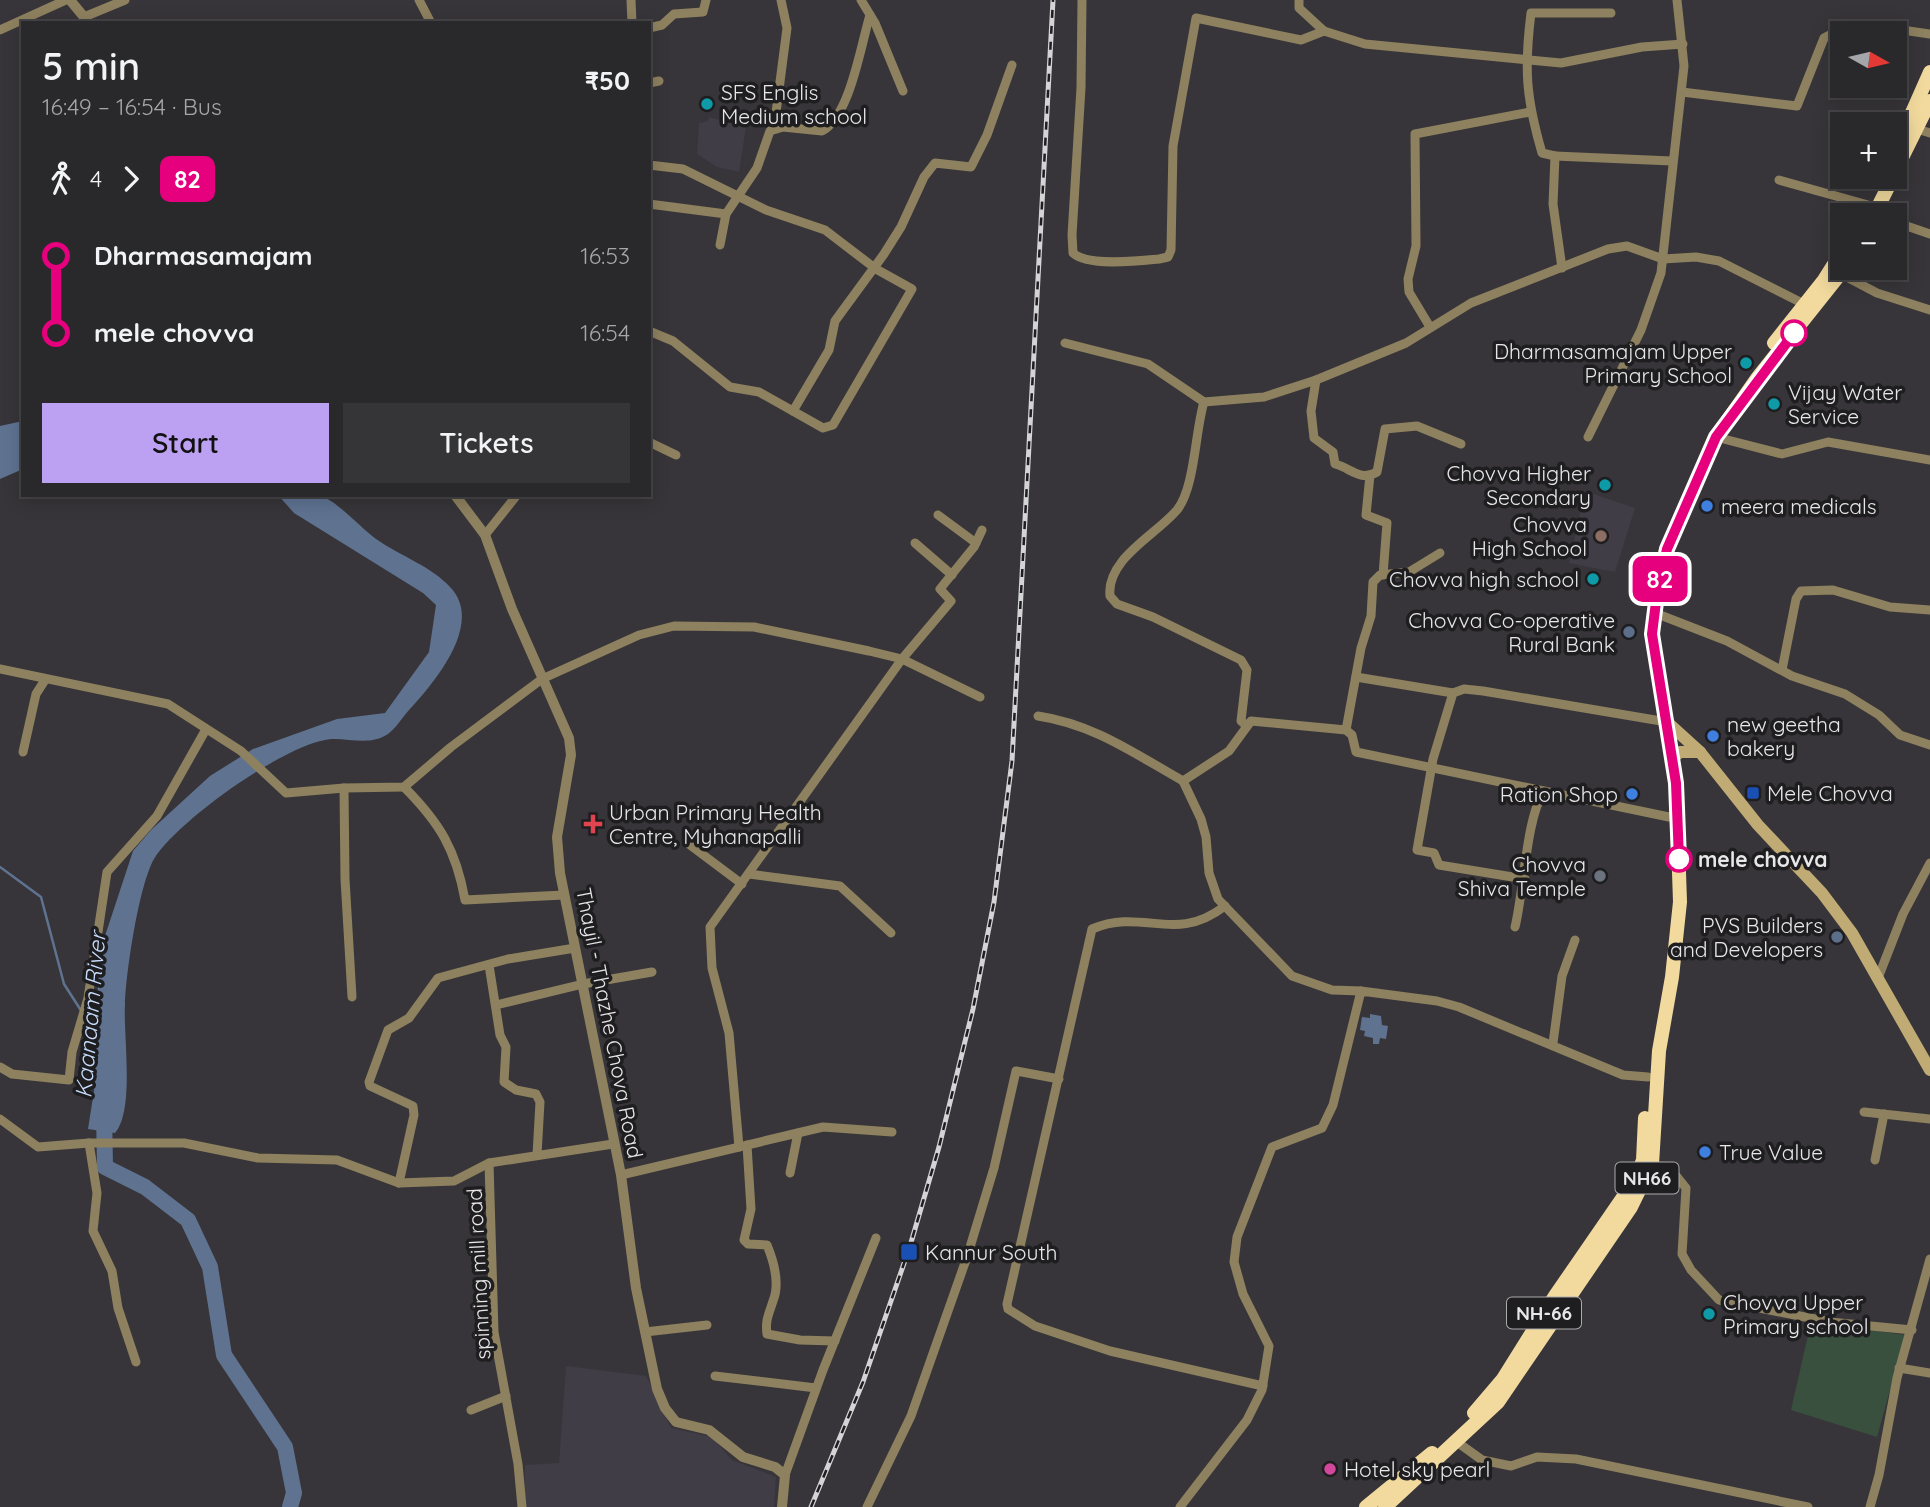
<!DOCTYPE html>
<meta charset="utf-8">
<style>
body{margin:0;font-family:Quicksand,sans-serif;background:#353437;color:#f1f3f6;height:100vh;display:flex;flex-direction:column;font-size:26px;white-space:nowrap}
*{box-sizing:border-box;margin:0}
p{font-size:23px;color:#a5a6a9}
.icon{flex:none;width:38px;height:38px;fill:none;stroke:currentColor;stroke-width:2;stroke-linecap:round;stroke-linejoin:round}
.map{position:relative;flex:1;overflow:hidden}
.panel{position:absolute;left:21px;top:21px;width:630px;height:476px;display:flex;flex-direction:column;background:#29282b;border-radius:0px;box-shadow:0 4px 18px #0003,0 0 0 2px #454447}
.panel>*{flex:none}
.badge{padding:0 14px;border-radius:10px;font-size:24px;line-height:46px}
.needle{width:46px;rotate:98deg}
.fabs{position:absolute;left:1830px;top:21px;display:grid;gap:14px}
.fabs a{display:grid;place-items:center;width:77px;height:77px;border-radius:0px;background:#29282b;box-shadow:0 4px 18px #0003,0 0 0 2px #454447;font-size:35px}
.map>.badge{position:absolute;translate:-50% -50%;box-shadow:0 0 0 4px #fff}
.legs{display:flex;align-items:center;gap:10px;height:77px;padding:0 21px;font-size:23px}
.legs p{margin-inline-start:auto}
.summary{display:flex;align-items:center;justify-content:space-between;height:119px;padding:0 21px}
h1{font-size:38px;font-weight:600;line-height:52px}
.button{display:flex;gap:14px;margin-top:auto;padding:14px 21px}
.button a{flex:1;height:80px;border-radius:0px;background:#bca0f2;color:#111;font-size:28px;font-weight:600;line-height:80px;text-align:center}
.button a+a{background:#353437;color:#f1f3f6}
ul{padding:0 21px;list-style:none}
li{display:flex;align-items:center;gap:24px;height:77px;font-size:26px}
li i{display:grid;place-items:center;width:10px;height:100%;margin:0 9px;background:currentColor}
li i::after{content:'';width:18px;height:18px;margin:-9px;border:5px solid;border-radius:50%;background:#29282b}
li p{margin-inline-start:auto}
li:first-child i{background:linear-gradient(#0000 50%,currentColor 0)}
li:last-child i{background:linear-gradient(currentColor 50%,#0000 0)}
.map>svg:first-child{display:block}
.built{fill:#403d46}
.green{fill:#39503f}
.water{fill:#5f7391}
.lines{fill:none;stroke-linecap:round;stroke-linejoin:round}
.stream{stroke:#5f7391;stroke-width:2.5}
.river{stroke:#5f7391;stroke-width:16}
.minor{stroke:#8e815f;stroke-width:9}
.tertiary{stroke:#8e815f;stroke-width:10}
.secondary{stroke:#c0ab74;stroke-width:12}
.trunk{stroke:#f2da9e;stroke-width:14}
.rail-casing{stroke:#d4d3d5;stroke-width:5}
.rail{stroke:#1e1d1f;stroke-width:2.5;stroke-dasharray:8;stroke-linecap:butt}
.line-1-casing{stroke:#fff;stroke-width:16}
.line-1{stroke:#e6007e;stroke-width:10}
.culture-dot{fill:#0f9aa8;stroke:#1e1d1f;stroke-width:2.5}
.stop-1-dot{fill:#fff;stroke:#e6007e;stroke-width:3.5}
.shop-dot{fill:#3f7fe0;stroke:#1e1d1f;stroke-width:2.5}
.education-dot{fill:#8d6e63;stroke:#1e1d1f;stroke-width:2.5}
.service-dot{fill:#5c6f8a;stroke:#1e1d1f;stroke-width:2.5}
.transit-dot{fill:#1a4fb4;stroke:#1e1d1f;stroke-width:2.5}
.health-dot{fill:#e0444e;stroke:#1e1d1f;stroke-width:2.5}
.worship-dot{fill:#6b7280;stroke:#1e1d1f;stroke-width:2.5}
.hotel-dot{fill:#d1479c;stroke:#1e1d1f;stroke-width:2.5}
.labels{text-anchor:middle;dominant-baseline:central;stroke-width:7;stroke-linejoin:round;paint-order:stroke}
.shield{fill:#1e1d1f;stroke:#abaaac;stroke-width:2}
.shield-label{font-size:19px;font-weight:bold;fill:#e7e6e8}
.poi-label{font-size:21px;fill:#e7e6e8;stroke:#1e1d1f;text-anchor:start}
.stop-label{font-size:21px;font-weight:bold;fill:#e7e6e8;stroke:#1e1d1f;text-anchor:start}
.street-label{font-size:21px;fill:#e7e6e8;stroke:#1e1d1f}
.water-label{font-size:23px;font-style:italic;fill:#c7dcfc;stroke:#1e1d1f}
</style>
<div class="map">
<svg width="1930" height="1507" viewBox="0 0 1930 1507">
<rect width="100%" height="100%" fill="#373539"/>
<g class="built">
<polygon points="709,117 746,127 739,172 717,167 697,154 699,123 708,121"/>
<polygon points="1585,491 1635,508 1615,572 1569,563"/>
<polygon points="566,1366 646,1376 671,1428 712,1437 732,1460 776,1477 774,1507 524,1507 525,1465 559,1463"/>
</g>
<polygon class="green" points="1811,1322 1905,1335 1877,1437 1791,1410"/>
<g class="water">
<polygon points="23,421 23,469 0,479 0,426"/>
<path d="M 278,495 C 291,495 309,492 321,496 C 339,502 362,530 379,541 C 401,556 432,567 450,587 C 485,623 434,683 409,710 C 402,718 396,728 388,734 C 370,746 350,738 331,739 C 286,743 177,821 154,859 C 139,885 126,972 125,1004 C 123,1035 135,1110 115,1133 L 88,1129 L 94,1091 L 98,980 L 104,939 L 133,851 L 151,830 L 210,776 L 253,749 L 337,719 L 385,713 L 429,652 L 436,605 L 423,593 L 294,513 Z"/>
<polygon points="1370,1014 1381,1016 1382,1025 1388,1026 1386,1039 1380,1038 1379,1044 1373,1044 1373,1038 1364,1036 1365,1031 1360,1030 1362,1017 1370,1018"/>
</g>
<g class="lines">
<g class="stream">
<polyline points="0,867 41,897 64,984 82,1012"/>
<polyline points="85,1018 98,1039"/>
</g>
<polyline class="river" points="104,1112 105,1167 145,1187 188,1220 210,1267 224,1355 285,1447 294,1493 290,1507"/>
<g class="minor">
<polyline points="419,0 431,23"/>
<polyline points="631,0 632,23"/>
<polyline points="861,0 875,23 903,91"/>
<path d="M 1082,0 L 1081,88 L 1072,235 L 1073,253 C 1088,267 1139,261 1159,259 L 1168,257 L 1171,250 L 1173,146 L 1196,18 L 1301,40 L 1324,31 L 1365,44 L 1561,63 L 1642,47 L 1683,44"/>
<polyline points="1299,0 1299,8 1324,31"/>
<polyline points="84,17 125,0"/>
<polyline points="649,28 662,25 674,14 703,12 706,0"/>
<polyline points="0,30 66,0"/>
<polyline points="649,83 659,81"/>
<polyline points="1682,92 1797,106 1824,38 1849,25 1861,24 1930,34"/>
<polyline points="774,128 787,28 781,0"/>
<polyline points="1917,129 1930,133"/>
<polyline points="1555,156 1672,161"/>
<polyline points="649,165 683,169 766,210 825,230 876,269 912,289 833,425 823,428 759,392 730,387 673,341 649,331"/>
<polyline points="1779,180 1868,205"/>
<polyline points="649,204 726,214"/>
<polyline points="1895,222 1930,234"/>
<path d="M 720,245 L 726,214 L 757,168 L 770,131 L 783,127 L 822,131 C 850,117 861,44 870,15"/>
<path d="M 1562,268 L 1553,204 L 1555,156 L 1542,153 C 1526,98 1524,69 1531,13 L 1611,13"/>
<polyline points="1841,274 1877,293 1930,310"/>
<polyline points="1430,327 1409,292 1408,279 1416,246 1415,134 1530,112"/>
<polyline points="1065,343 1148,364 1204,402 1264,397 1316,380 1406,343 1471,303 1608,249 1627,246 1663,259 1696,257 1719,261 1804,304"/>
<path d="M 1316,380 L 1311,411 L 1314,438 L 1333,452 L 1335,464 C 1351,468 1360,482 1377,472 L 1385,429 L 1417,426 L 1461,444"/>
<path d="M 1204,402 C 1195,431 1195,488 1177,510 C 1156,535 1106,559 1110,596 L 1117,604 L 1153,617 L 1241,660 L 1247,670 L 1241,721 L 1247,726"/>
<polyline points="793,411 829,350 835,321 884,254 901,227 924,177 935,163 971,167 987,135 1012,65"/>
<polyline points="1588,437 1641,330 1661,273 1684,66 1677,0"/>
<polyline points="1716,437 1782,454 1828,442 1930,460"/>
<polyline points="649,442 676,455"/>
<polyline points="1370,475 1366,515 1387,523 1383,575"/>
<polyline points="938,515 976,543"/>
<polyline points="485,535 517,495"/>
<polyline points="915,543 952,575"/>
<polyline points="1655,613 1727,641 1792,676 1845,694 1879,715 1900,735 1930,745"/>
<polyline points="0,669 168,704 241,751 286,793 344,788 404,787 451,747 542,679 639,635 674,626 754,627 869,651 902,659 980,697"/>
<polyline points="1782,670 1796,599 1801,591 1833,590 1890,607 1930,610"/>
<polyline points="1356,677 1453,693"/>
<path d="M 1038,716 C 1093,724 1135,754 1183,781"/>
<polyline points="1346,730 1361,648 1371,616 1373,582 1380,575 1409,572 1440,553"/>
<polyline points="23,752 36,694 45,680"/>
<path d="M 404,787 C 440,823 456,850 465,900 L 564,895"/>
<polyline points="344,788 345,879 352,997"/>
<polyline points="690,845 742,884"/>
<polyline points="749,874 840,886 891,933"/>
<polyline points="1525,879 1439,865 1434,853 1417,850 1433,759 1453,693 1464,689 1483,691 1667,722"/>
<path d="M 1225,906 C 1174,945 1144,907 1092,929 L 1007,1304 L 1008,1309 L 1035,1326 L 1110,1351 L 1263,1386"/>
<path d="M 1515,927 C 1524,891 1526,818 1544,791"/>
<polyline points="489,965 500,1035 506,1047 504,1082 516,1090 536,1094 540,1102 537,1155"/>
<polyline points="1878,978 1903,914 1930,863"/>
<polyline points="1361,991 1332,990 1292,976 1218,899 1209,873 1206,837 1201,819 1183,781 1229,751 1251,721 1346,730 1352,735 1356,752 1669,817"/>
<polyline points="496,1005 583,984 652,972"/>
<polyline points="1553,1043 1562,976 1575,940"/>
<polyline points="0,1067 12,1074 69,1080 72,1052 88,998 107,872 157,816 205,731"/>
<polyline points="1864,1112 1930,1119"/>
<polyline points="0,1119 38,1147 89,1143 184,1143 258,1158 337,1160 399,1183 454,1181 489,1163 613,1144"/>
<polyline points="89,1143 97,1193 93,1231 112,1271 118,1308 136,1362"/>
<path d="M 747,1145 L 751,1209 L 744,1240 L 748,1244 L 767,1245 C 774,1262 780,1284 773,1301 C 769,1314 765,1320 767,1334 L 800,1340 L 835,1341"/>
<polyline points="739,1147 729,1033 712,968 710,927 902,659 951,601 940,589 974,547 982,530"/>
<polyline points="1875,1160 1884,1114"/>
<polyline points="489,1163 494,1332 518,1464 522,1507"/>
<polyline points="1652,1164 1674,1173 1686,1188 1682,1254 1691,1270 1719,1300 1830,1322 1912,1330"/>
<polyline points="790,1173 798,1133"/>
<polyline points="621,1175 823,1127 892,1132"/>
<polyline points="399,1183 414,1115 413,1106 370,1086 369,1082 388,1030 409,1018 438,978 508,959 575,948"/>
<polyline points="645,1332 707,1325"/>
<polyline points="1899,1368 1930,1373"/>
<polyline points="715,1376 816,1388"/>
<polyline points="471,1410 506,1396"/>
<polyline points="1457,1442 1482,1460 1511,1466 1537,1457 1576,1459 1808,1507"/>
<polyline points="785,1475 823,1370 876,1238"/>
<polyline points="867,1507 911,1416 967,1257 994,1168 1016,1071 1059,1079"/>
<polyline points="1180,1507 1247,1420 1262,1390 1269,1346 1243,1294 1234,1262 1237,1237 1272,1147 1322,1128 1333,1105 1361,991 1437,1001 1459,1007 1623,1075 1648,1077"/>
<polyline points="1870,1507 1879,1475 1897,1378 1930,1259"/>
</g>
<g class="tertiary">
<polyline points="70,0 89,23"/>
<polyline points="455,495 485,535 512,609 569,738 571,755 557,837 560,873 621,1175 636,1288 657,1389 665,1408 676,1422 709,1430 743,1457 775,1467 785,1475 782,1507"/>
</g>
<g class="secondary">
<polyline points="1667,722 1700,752 1758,825 1822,893 1852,933 1930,1070"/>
<polyline points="1671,759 1680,752 1700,752"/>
</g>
<g class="trunk">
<polyline points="1895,151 1930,72"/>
<polyline points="1895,172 1930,101"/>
<polyline points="1874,215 1893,177"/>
<polyline points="1774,343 1824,280 1843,250"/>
<polyline points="1474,1413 1503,1379 1555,1296 1635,1180 1643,1160 1645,1118"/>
<polyline points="1366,1507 1432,1453"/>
<polyline points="1385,1507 1498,1402 1631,1207 1652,1164 1659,1051 1672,977 1680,902 1676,783 1652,634 1657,594 1667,549 1716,437 1758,377 1845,268"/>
</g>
<defs>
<polyline id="rail" points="811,1507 863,1382 910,1246 939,1147 973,1009 994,902 1012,761 1053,0"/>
</defs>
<use href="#rail" class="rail-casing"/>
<use href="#rail" class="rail"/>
</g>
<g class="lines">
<defs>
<polyline id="line-1" points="1679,859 1676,783 1652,634 1657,594 1667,549 1716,437 1794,333"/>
</defs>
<use href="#line-1" class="line-1-casing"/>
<use href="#line-1" class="line-1"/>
</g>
<g class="culture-dot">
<circle cx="707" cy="104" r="7"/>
<circle cx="1746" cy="363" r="7"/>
<circle cx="1774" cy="404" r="7"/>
<circle cx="1605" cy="485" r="7"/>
<circle cx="1593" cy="579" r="7"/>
<circle cx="1709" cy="1314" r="7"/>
</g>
<g class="stop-1-dot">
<circle cx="1794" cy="333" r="12"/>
<circle cx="1679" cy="859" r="12"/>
</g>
<g class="shop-dot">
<circle cx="1707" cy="506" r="7"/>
<circle cx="1713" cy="736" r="7"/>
<circle cx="1632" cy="794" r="7"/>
<circle cx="1705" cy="1152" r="7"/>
</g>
<circle class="education-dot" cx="1601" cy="536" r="7"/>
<g class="service-dot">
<circle cx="1629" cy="632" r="7"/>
<circle cx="1837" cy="937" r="7"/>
</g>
<g class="transit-dot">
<rect x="1746" y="786" width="14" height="14" rx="3.5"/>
<rect x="900" y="1243" width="18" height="18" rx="3.5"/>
</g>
<path class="health-dot" d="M589.5 813.5h7v7h7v7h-7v7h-7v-7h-7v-7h7z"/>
<circle class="worship-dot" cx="1600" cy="876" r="7"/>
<circle class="hotel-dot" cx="1330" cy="1469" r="7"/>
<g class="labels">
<g class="shield">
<rect x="1615.5" y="1162.5" width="63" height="31" rx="5"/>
<rect x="1507" y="1297.5" width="74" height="31" rx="5"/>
</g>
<g class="shield-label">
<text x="1647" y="1178">NH66</text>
<text x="1544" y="1313">NH-66</text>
</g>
<g class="poi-label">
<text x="721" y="92">SFS Englis<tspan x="721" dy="24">Medium school</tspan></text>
<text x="1732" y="351" text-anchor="end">Dharmasamajam Upper<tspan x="1732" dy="24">Primary School</tspan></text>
<text x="1788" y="392">Vijay Water<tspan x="1788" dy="24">Service</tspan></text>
<text x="1591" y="473" text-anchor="end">Chovva Higher<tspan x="1591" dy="24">Secondary</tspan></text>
<text x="1721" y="506">meera medicals</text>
<text x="1587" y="524" text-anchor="end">Chovva<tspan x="1587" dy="24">High School</tspan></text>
<text x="1579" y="579" text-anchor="end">Chovva high school</text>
<text x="1615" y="620" text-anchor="end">Chovva Co-operative<tspan x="1615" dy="24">Rural Bank</tspan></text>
<text x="1727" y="724">new geetha<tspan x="1727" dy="24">bakery</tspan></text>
<text x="1767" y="793">Mele Chovva</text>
<text x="1618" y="794" text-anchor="end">Ration Shop</text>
<text x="609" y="812">Urban Primary Health<tspan x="609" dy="24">Centre, Myhanapalli</tspan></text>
<text x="1586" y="864" text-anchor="end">Chovva<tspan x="1586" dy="24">Shiva Temple</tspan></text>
<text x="1823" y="925" text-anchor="end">PVS Builders<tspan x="1823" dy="24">and Developers</tspan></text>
<text x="1719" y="1152">True Value</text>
<text x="925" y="1252">Kannur South</text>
<text x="1723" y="1302">Chovva Upper<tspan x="1723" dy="24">Primary school</tspan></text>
<text x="1344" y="1469">Hotel sky pearl</text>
</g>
<g class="stop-label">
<text x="1698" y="859">mele chovva</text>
</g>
<g class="street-label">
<text transform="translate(610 1023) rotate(79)">Thayil - Thazhe Chova Road</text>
<text transform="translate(478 1274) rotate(-93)">spinning mill road</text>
</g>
<g class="water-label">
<text transform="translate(90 1015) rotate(-85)">Kaanaam River</text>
</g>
</g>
</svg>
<div class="fabs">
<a><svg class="needle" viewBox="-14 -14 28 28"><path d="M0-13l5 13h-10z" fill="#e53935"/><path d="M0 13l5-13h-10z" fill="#a5a6a9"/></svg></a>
<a>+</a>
<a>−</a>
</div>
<b class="badge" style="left:1660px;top:579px;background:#e6007e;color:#fff">82</b>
<section class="panel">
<div class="summary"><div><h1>5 min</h1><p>16:49 – 16:54 · Bus</p></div><b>₹50</b></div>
<div class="legs"><svg class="icon" aria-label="walk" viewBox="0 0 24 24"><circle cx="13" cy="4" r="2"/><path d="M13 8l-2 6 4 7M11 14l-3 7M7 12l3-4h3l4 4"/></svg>4<svg class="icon" aria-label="forward" viewBox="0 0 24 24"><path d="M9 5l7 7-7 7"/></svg><b class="badge" style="background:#e6007e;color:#fff">82</b></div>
<ul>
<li><i style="color:#e6007e"></i><b>Dharmasamajam</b><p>16:53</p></li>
<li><i style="color:#e6007e"></i><b>mele chovva</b><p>16:54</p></li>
</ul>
<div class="button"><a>Start</a><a>Tickets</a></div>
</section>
</div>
